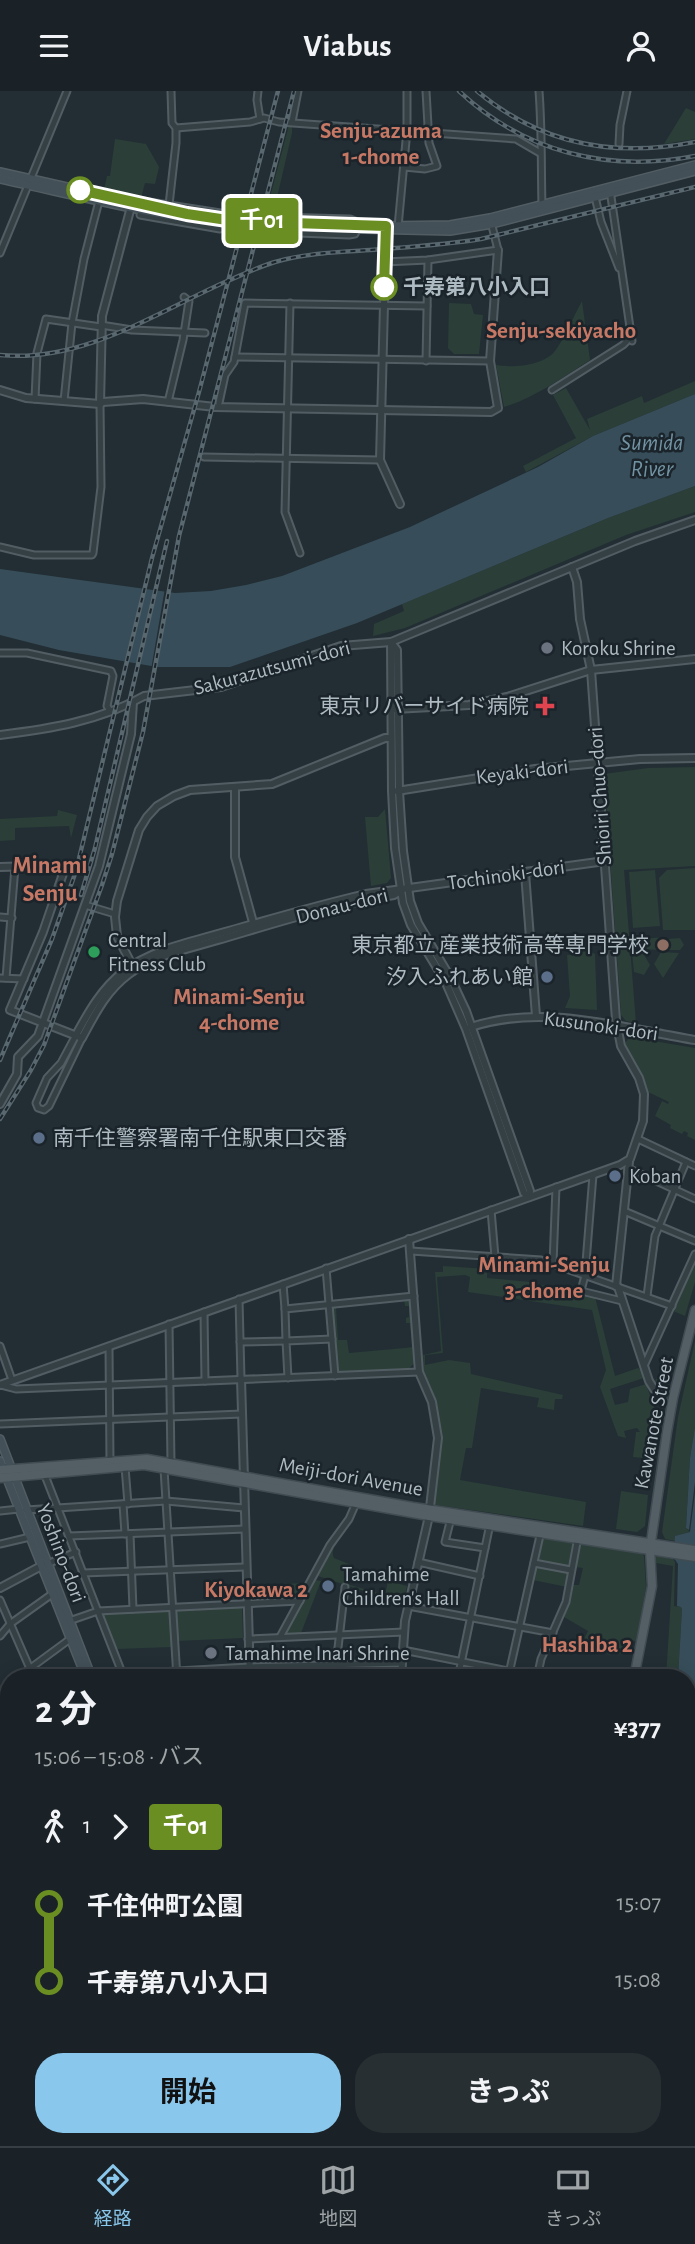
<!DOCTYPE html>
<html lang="ja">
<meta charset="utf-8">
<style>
body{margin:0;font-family:"Alegreya Sans","Noto Sans JP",sans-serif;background:#272f33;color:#f1f3f6;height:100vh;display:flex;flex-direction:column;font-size:26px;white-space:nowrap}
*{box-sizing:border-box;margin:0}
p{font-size:23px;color:#9fa4a7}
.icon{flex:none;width:38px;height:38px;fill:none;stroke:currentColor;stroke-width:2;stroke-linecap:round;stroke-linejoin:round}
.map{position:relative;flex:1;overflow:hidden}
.sheet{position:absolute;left:0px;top:1578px;width:696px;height:478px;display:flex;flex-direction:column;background:#1a2227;border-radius:28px 28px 0 0;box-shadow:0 4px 18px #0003,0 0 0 2px #383f44}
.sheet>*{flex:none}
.badge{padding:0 14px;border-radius:5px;font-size:24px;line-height:46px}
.map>.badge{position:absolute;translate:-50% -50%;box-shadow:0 0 0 4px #fff}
.legs{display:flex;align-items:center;gap:10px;height:77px;padding:0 35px;font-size:23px}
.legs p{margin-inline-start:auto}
.head{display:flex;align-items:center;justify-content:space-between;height:119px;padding:0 35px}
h1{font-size:38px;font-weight:700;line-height:52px}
.button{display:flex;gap:14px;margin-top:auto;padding:14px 35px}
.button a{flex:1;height:80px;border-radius:28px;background:#8ac7ec;color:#111;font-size:28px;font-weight:700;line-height:80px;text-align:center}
.button a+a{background:#272f33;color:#f1f3f6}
ul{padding:0 35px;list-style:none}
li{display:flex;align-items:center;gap:24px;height:77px;font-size:26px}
li i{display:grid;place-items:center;width:10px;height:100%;margin:0 9px;background:currentColor}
li i::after{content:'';width:18px;height:18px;margin:-9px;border:5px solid;border-radius:50%;background:#1a2227}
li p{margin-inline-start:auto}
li:first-child i{background:linear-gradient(#0000 50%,currentColor 0)}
li:last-child i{background:linear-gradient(currentColor 50%,#0000 0)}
header{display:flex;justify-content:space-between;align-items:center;height:91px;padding:0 35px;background:#1a2227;font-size:32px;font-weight:700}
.tabs{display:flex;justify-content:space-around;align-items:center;height:98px;border-top:2px solid #383f44;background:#1a2227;font-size:19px;color:#9fa4a7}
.tabs a{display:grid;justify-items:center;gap:4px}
.tabs .active{color:#8ac7ec}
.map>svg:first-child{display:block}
.green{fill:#2b3e38}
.water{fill:#374e5a}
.pier{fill:#222e34}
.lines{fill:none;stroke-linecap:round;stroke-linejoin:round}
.minor-casing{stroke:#525d63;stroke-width:9}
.tertiary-casing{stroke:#525d63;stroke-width:10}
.secondary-casing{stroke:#525d63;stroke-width:10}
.primary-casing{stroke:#414b52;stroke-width:11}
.minor{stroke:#354045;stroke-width:5}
.tertiary{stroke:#354045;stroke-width:6}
.secondary{stroke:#435058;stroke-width:7}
.primary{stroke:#535f65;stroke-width:8}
.rail-casing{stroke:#59676e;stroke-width:4.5}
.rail{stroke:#1a242a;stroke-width:2;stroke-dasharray:5;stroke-linecap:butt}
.line-1-casing{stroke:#fff;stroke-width:16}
.line-1{stroke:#6b8e23;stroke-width:10}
.stop-1-dot{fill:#fff;stroke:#6b8e23;stroke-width:3.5}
.worship-dot{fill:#6b7280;stroke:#1a242a;stroke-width:2.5}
.health-dot{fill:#e0444e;stroke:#1a242a;stroke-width:2.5}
.education-dot{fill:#8d6e63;stroke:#1a242a;stroke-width:2.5}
.leisure-dot{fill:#2e9e5b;stroke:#1a242a;stroke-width:2.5}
.service-dot{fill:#5c6f8a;stroke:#1a242a;stroke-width:2.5}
.labels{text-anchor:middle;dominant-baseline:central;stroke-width:5;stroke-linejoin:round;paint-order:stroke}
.stop-label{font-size:21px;font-weight:bold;fill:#afbbc2;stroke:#1a242a;text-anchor:start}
.poi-label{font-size:21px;fill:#afbbc2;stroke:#1a242a;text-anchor:start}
.street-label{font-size:21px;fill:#afbbc2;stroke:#1a242a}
.neighbourhood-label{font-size:23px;font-weight:bold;fill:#c77865;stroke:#1a242a}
.water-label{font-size:23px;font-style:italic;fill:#7293a3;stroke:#1a242a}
.quarter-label{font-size:24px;font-weight:bold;fill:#c77865;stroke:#1a242a}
</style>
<header><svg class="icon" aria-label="menu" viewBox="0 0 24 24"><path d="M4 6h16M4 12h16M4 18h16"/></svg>Viabus<svg class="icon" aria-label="person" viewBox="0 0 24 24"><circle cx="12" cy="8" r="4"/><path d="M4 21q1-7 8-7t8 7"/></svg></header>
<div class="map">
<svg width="695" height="2055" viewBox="0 0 695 2055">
<rect width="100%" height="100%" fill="#222e34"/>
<g class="green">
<polygon points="686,17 695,21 695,48 664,53"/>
<polygon points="289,34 292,34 292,42 276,111 269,110"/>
<polygon points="115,48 146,53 159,76 155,93 145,92 141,107 104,99 107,85 110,85"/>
<path d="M 582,210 L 590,269 C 563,286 535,307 504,316 L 496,274 C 513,277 543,275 555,260 C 566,245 573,226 582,210 Z"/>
<polygon points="449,212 471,213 474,223 483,224 479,263 454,263 448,257"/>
<polygon points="695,290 695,303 593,345 526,381 523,375 576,347 553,304 566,297 590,339 587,328 642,305 644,312"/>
<polygon points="695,395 695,421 626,444 405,537 373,545 374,533 404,520 402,513 608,427"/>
<polygon points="695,676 695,775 624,779 636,932 626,930 621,924 604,683 648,677"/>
<polygon points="385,718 391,787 387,792 371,795 365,726 378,726"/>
<polygon points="58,719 77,724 71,747 69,735 15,737 15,749 0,750 0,769 0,728 57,725"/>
<polygon points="695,777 695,839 663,839 659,787 667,779"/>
<polygon points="655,779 660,835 633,837 629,781"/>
<polygon points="666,846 659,859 644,858 639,848"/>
<polygon points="680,847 684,854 680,859 661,859 668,848"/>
<polygon points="579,859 587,859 595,863 597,919 565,917 570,905 567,864 572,864"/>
<polygon points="661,861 679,862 663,887 654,873"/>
<polygon points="632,862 643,862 650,874 644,884 634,881"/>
<polygon points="630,946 695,957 695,1049 687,1045 688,1042 684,1040 682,1043 670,1037 671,1034 655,1025 662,1010 668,1013 669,1011 648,1001 643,986 626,957 625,952"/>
<polygon points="695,1171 695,1191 685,1225 673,1220"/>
<polygon points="443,1175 487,1178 487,1187 531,1191 531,1193 576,1198 576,1201 595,1206 615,1285 638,1277 641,1279 644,1287 610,1298 615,1314 628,1311 630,1298 646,1293 660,1333 655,1368 633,1366 636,1341 640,1341 637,1337 624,1340 626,1347 618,1345 600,1296 606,1279 592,1219 468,1201 470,1186 465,1184 437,1186 443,1262 425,1264 425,1274 449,1269 470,1272 471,1283 563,1304 562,1308 555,1308 554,1319 537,1316 539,1307 481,1297 472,1357 466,1357 460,1389 586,1411 583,1435 436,1414 434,1412 442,1347 436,1310 424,1281 423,1264 441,1260 435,1181 443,1181"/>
<polygon points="404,1208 409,1208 414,1272 408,1279 337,1281 332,1215 374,1212 336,1216 338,1249 347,1249 349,1262 405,1257 412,1256 410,1232 406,1232 406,1227 409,1226 409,1215 405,1215"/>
<polygon points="695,1250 695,1336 690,1367 686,1437 690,1441 676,1445 675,1450 665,1448 662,1441 678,1326"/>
<polygon points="665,1276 672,1278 668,1296 663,1298 655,1290"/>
<polygon points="621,1400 648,1404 645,1435 637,1441 616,1438"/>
<path d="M 340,1445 C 338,1452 330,1457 334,1467 L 354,1475 L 347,1493 L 385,1504 L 388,1490 L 407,1495 L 403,1513 L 318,1485 L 332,1455 Z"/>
<polygon points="542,1446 573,1451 568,1475 539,1471"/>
<polygon points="581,1452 641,1462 644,1465 646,1496 637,1551 627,1547 623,1564 612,1559 610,1564 597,1557 594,1563 580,1556 588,1540 564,1526 570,1510 572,1494 579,1494 583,1477 575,1476"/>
<polygon points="656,1465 673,1468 675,1471 674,1515 681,1516 682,1518 678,1587 666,1587 666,1586 673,1475 656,1472"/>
<polygon points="536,1474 570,1481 567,1496 533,1489"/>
<polygon points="316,1489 321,1490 301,1542 288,1542 287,1540"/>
<polygon points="308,1492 300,1506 294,1507 294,1494 265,1495 265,1508 251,1509 251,1494"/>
<polygon points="242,1514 243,1547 177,1550 175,1518"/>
<polygon points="170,1518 172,1556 116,1558 103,1522"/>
</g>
<g class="water">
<polygon points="695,303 695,395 608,427 357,532 230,576 157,576 59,559 0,544 0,478 175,502 211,500 246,494 282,485 410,436 538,376 593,345"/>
<polygon points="695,1336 695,1391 689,1439 686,1437 690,1367"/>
<polygon points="695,1402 695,2055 599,2055 601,2048 688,2048 688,1587 678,1587 682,1518 681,1516 677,1515 678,1473 674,1467 675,1445 690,1441"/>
</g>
<polygon class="pier" points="165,497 170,498 156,579 151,579"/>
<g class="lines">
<defs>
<g id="minor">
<polyline points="258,0 257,9 260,28"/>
<path d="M 539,0 C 542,39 541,77 542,116"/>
<polyline points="292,31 298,0"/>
<polyline points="176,37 250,31 264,27 279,31 516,48 540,62"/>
<polyline points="619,53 620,34 627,0"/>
<polyline points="404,76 425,78 437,75 429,52 426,0"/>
<polyline points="610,99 632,250"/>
<polyline points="595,106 601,131 619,177"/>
<polyline points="169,114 176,52 176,37 172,32 171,0"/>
<polyline points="276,126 350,128 355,130 358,134"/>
<polyline points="398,136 407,39 407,0"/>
<polyline points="220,138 140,124 143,110 227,123"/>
<polyline points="272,141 349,144 355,143 357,139"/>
<polyline points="0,162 67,0"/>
<polyline points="384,171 428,169 498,159 491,131"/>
<polyline points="290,212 285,421 300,462"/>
<polyline points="101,234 132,239 205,242"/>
<polyline points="235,266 490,270"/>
<polyline points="426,270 428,169"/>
<polyline points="552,299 623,254 628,249 629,245"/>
<polyline points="35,308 37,262 46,228 101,236"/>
<polyline points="64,310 72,232 84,168 99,110"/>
<polyline points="168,311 183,249 189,210 184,206"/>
<polyline points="219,312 225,284 234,271 245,212 427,215"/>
<polyline points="204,366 380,369"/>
<polyline points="0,456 34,464 92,464 93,462 101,396 100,313"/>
<polyline points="0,562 27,562 111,580 113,585 107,615 110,620"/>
<polyline points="85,814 115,823"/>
<polyline points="0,826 12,827"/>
<polyline points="0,887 24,888"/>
<polyline points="6,887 15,776"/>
<polyline points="76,944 61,972 47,987 36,1012 38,1017 44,1019 49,1015 82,947"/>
<polyline points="638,1048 695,1075"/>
<polyline points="628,1077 695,1108"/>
<polyline points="593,1084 585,1184 581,1200 622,1210"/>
<polyline points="491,1119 495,1166"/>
<polyline points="624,1120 695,1150"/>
<polyline points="411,1160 541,1169 672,1215"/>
<polyline points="553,1173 556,1096"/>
<polyline points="326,1177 335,1285"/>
<polyline points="283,1193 285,1218"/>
<polyline points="647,1205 655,1145 686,1071"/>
<polyline points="239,1208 241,1288"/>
<polyline points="204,1221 205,1290"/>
<polyline points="169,1233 171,1372"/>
<polyline points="240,1251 286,1250 285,1218 414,1205"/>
<polyline points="0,1255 12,1289"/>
<polyline points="109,1256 110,1371"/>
<polyline points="644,1275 695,1163"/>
<polyline points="288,1287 286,1250 332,1248"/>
<polyline points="1,1294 16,1298 419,1281"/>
<polyline points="0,1333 242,1323"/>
<polyline points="125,1376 128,1413"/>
<polyline points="164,1378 177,1587"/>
<polyline points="44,1382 124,1587"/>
<polyline points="123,1413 125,1443"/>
<polyline points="26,1419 166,1410 244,1417"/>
<polyline points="0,1420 19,1418"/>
<polyline points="451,1427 445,1451 485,1457"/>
<polyline points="130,1443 133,1518"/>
<polyline points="69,1445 245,1438"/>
<polyline points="0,1453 30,1446"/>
<polyline points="418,1471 480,1485"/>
<polyline points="534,1472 571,1479"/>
<polyline points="47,1473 76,1461"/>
<polyline points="83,1482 245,1476"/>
<polyline points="0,1509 34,1587"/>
<polyline points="408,1515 553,1542"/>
<polyline points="69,1530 98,1520 300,1510"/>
<polyline points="0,1545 10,1533 52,1503"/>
<polyline points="280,1546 330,1454 349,1428 356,1412"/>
<polyline points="248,1548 404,1541"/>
<polyline points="403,1559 538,1586"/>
<polyline points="17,1587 70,1548"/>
<polyline points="109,1587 123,1583 249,1576 402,1572"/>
<polyline points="336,1587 336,1574 345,1496"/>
<polyline points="458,1587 490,1433"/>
<polyline points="508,1587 541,1440"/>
<polyline points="537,1587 541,1568 566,1511 578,1446"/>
<polyline points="0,1601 9,1594"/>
<polyline points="0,1620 9,1637"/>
<polyline points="0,1751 9,1766"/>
<polyline points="0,1797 9,1793"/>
<polyline points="0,1861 9,1860"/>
<polyline points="0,1939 9,1953"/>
<polyline points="0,1982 9,1976"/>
<polyline points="68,2048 72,2055"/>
<polyline points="95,2048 96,2055"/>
<polyline points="133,2048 134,2055"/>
<polyline points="204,2048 205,2055"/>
<polyline points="230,2048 231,2055"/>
<polyline points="263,2048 264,2055"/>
<polyline points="444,2048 477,2055"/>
<polyline points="309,2054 319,2055"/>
<polyline points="387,2055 388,2048"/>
<polyline points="437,2055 439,2048"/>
<polyline points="506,2055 508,2048"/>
</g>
<g id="tertiary">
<polyline points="386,136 380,369 400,413"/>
<polyline points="0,299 26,307 100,313 103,311 143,308 215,316 491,321 498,317 490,270 498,159"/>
<polyline points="100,313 102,225 132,112"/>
<polyline points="391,551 392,700 395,757 403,812 411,834 446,892 466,938 524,1102 529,1106"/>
<polyline points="391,551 397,559 399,700 403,760 410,810 418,832 450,886 466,920 530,1100 529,1106"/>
<polyline points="394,618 469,614 507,606 591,579 695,568"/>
<path d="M 0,644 C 49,638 100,630 144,605 L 221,596 L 341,555 L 391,551 L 635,450 L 695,429"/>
<polyline points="235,696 235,766 254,835"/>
<polyline points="397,700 535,678 640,668 695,667"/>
<path d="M 0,776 L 66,774 L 43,841 L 10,919 L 82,947 C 95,923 106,900 129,883 C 154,864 188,858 218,849 C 276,832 334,813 394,804 L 401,800"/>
<polyline points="525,782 536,925"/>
<polyline points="132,874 117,845 115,826 117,810 139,739 147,726 157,715 174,705 190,699 272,693 385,647 391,647"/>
<path d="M 471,936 C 544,912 622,937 695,949"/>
<path d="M 76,944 C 89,920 102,897 124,880 C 153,858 191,851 225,841 C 271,828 318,814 366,803 L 605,770"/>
<polyline points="0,1013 17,983 18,966 38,945 99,775 131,643 133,611"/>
<polyline points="616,1195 629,1071"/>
<polyline points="618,1196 649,1290 654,1298 673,1307"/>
<polyline points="241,1288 250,1587"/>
<polyline points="0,1294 620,1074 630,1068 643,1030 644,1003 639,987 621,955 616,929 591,579 580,528 577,491 572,476"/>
<polyline points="0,1497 45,1473"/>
<polyline points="401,1587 405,1530 429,1425 438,1347 432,1311 419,1281 409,1148"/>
<polyline points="0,1694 9,1689"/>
<polyline points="0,1710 9,1722"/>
<polyline points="0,1909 9,1910"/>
<polyline points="0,1996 9,2010"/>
<polyline points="0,2006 9,2019"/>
<polyline points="27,2048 32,2055"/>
<polyline points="33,2048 38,2055"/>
<polyline points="4,2055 16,2048"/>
<polyline points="356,2055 357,2048"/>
</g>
<g id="secondary">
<polyline points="0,81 187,123 234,130 386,135 450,134 490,127 695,74"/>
<path d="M 0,88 C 78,105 156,125 236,135 L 450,140 L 492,133 L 695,80"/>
<polyline points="0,1348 92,1587"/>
<polyline points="0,1370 86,1587"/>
<polyline points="167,2048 168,2055"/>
<polyline points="172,2048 173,2055"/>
</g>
<g id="primary">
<polyline points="0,1379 147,1368 413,1416 695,1459"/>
<polyline points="0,1387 144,1374 429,1425 695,1466"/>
<polyline points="634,1587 652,1495 650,1458 667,1341 673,1307 695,1219"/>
<polyline points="537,2055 539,2048"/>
</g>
</defs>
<use href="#minor" class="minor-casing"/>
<use href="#tertiary" class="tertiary-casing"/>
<use href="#secondary" class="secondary-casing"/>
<use href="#primary" class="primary-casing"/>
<use href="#minor" class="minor"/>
<use href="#tertiary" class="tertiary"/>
<use href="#secondary" class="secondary"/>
<use href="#primary" class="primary"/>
<defs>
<g id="rail">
<path d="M 459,0 C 524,61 608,82 695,65"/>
<path d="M 477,0 C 541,54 615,67 695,51"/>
<path d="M 0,264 C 81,272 154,223 225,191 C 242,184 258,176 275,171 C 306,162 338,161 370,159 C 407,156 444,154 481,148 L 695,96"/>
<polyline points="81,804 95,757 167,450"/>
<polyline points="0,969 52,848 76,780 152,467 199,301 278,0"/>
<polyline points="0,1028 31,979 44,954 102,794 112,763 143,641 179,445 294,0"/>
</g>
</defs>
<use href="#rail" class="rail-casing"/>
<use href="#rail" class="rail"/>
</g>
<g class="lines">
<defs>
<polyline id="line-1" points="80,99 187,123 234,130 386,135 384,196"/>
</defs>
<use href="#line-1" class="line-1-casing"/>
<use href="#line-1" class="line-1"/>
</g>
<g class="stop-1-dot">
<circle cx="80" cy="99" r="12"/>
<circle cx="384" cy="196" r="12"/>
</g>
<g class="worship-dot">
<circle cx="547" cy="557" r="7"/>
<circle cx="211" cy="1562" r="7"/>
</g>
<path class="health-dot" d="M541.5 604.5h7v7h7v7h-7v7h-7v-7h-7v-7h7z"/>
<circle class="education-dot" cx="663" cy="854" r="7"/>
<circle class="leisure-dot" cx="94" cy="861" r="7"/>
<g class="service-dot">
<circle cx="547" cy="886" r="7"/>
<circle cx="39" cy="1047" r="7"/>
<circle cx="615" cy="1085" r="7"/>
<circle cx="328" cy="1495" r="7"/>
</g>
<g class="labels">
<g class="stop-label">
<text x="403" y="196">千寿第八小入口</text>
</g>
<g class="poi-label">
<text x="561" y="557">Koroku Shrine</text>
<text x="529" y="615" text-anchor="end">東京リバーサイド病院</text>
<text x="108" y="849">Central<tspan x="108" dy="24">Fitness Club</tspan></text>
<text x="649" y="854" text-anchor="end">東京都立 産業技術高等専門学校</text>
<text x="533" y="886" text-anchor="end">汐入ふれあい館</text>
<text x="53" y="1047">南千住警察署南千住駅東口交番</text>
<text x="629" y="1085">Koban</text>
<text x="342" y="1483">Tamahime<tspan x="342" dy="24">Children's Hall</tspan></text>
<text x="225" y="1562">Tamahime Inari Shrine</text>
</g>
<g class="street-label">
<text transform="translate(272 577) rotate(-15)">Sakurazutsumi-dori</text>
<text transform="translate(522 681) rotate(-7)">Keyaki-dori</text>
<text transform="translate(600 705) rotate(-94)">Shioiri Chuo-dori</text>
<text transform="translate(506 784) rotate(-8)">Tochinoki-dori</text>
<text transform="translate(342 815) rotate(-14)">Donau-dori</text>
<text transform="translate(601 935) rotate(8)">Kusunoki-dori</text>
<text transform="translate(654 1332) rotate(-79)">Kawanote Street</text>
<text transform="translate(351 1386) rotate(10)">Meiji-dori Avenue</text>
<text transform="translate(61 1462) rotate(69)">Yoshino-dori</text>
</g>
<g class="neighbourhood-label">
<text x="381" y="40">Senju-azuma<tspan x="381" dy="26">1-chome</tspan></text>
<text x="561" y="240">Senju-sekiyacho</text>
<text x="239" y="906">Minami-Senju<tspan x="239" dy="26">4-chome</tspan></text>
<text x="544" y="1174">Minami-Senju<tspan x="544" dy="26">3-chome</tspan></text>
<text x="256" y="1499">Kiyokawa 2</text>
<text x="587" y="1554">Hashiba 2</text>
</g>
<g class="water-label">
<text x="652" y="352">Sumida<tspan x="652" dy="26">River</tspan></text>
</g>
<g class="quarter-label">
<text x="50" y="775">Minami<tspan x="50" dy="28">Senju</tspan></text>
</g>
</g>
</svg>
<b class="badge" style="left:262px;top:130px;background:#6b8e23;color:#fff">千01</b>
<section class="sheet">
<div class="head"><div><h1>2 分</h1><p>15:06 – 15:08 · バス</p></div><b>¥377</b></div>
<div class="legs"><svg class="icon" aria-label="walk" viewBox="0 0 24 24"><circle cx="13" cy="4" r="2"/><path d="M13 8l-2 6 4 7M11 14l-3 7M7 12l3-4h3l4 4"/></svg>1<svg class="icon" aria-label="forward" viewBox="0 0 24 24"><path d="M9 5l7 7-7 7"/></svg><b class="badge" style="background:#6b8e23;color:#fff">千01</b></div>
<ul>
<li><i style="color:#6b8e23"></i><b>千住仲町公園</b><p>15:07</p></li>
<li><i style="color:#6b8e23"></i><b>千寿第八小入口</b><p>15:08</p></li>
</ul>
<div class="button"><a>開始</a><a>きっぷ</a></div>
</section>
</div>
<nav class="tabs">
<a class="active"><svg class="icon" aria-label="directions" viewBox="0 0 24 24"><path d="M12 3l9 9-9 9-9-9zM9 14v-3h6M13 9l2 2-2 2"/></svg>経路</a>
<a><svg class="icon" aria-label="map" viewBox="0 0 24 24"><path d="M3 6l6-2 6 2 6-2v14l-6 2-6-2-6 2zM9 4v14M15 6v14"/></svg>地図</a>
<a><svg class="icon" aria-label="tickets" viewBox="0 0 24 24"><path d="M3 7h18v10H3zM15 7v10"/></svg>きっぷ</a>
</nav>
